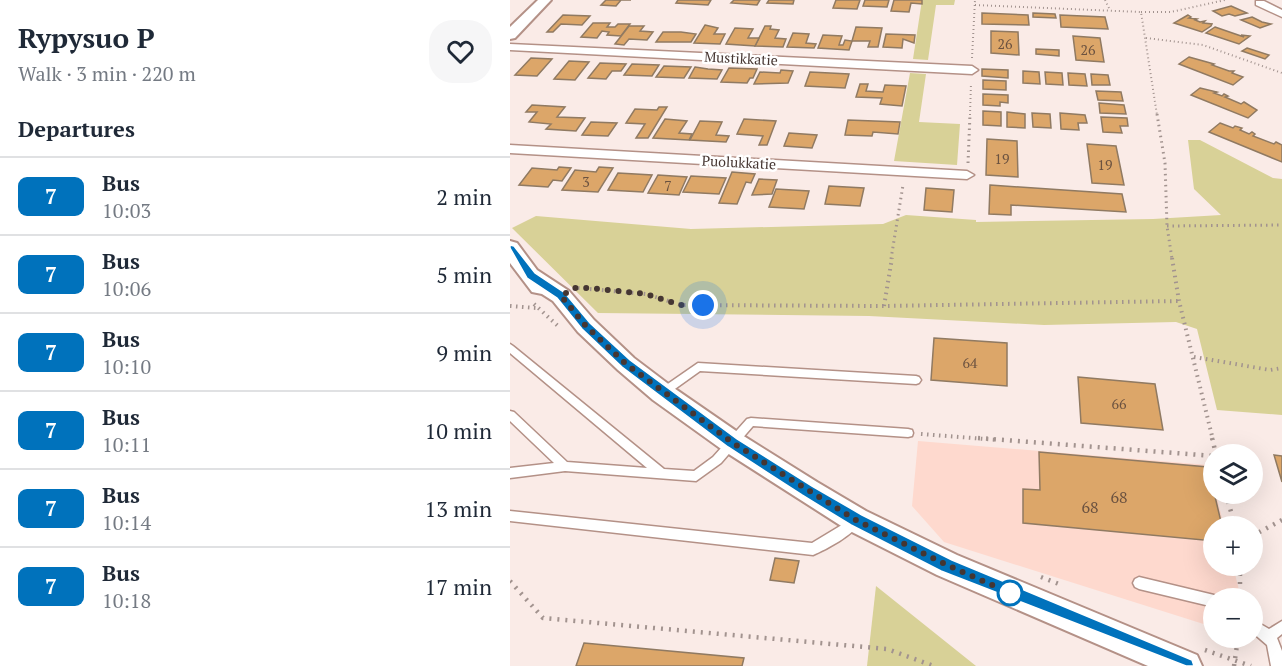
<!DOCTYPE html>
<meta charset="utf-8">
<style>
body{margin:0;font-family:"PT Serif",serif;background:#f6f6f7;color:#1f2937;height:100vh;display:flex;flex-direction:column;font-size:22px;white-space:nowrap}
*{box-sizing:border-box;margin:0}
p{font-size:20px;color:#747a83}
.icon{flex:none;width:33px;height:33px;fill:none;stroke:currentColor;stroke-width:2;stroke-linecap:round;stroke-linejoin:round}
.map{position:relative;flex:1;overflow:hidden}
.panel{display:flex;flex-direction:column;background:#fff;width:510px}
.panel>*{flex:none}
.badge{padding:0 12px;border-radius:9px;font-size:21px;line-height:39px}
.tools{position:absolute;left:693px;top:444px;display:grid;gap:12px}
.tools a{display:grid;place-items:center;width:60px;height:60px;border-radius:50%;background:#fff;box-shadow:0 6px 24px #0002;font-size:30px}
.you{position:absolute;width:30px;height:30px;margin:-15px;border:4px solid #fff;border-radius:50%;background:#1a73e8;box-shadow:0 0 0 9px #1a73e833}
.map>.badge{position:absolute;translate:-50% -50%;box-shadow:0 0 0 3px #fff}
h2{padding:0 18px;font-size:22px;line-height:54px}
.round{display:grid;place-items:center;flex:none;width:63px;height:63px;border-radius:24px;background:#f6f6f7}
.headline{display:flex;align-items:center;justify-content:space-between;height:102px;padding:0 18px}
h1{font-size:28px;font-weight:600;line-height:45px}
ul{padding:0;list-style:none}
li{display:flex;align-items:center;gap:18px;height:78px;padding:0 18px;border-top:2px solid #e0e1e3}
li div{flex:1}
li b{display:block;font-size:22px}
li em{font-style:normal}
li .badge{min-width:66px;font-weight:700;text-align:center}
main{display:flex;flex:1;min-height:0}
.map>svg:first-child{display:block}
.built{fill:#fed9ce}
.green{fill:#d8d197}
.building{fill:#dca669;stroke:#907a62;stroke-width:1.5}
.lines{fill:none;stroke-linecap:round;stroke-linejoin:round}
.service-casing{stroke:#b49187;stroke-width:3}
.minor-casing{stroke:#b49187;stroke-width:3}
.tertiary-casing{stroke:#b49187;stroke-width:4}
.path-far3{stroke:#a2938f;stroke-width:2;stroke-dasharray:1 3;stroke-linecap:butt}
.path-far2{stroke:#a2938f;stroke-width:3;stroke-dasharray:1.5 4;stroke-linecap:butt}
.path-far1{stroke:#a2938f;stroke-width:4;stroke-dasharray:1.5 4.5;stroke-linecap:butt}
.path{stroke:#a2938f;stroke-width:4.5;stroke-dasharray:2 6;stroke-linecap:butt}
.service{fill:#fff;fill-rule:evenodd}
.minor{fill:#fff;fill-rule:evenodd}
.tertiary{fill:#fff;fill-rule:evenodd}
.line{fill:#0072bc;stroke:#fff;stroke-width:1.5}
.walk{stroke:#453632;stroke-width:6;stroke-dasharray:0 10.8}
.stop-dot{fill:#fff;stroke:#0072bc;stroke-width:3}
.labels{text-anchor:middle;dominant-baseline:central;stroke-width:5;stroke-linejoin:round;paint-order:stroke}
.number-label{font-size:14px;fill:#6b5240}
.far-street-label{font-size:14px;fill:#453632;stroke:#fff}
.near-number-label{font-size:16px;fill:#6b5240}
</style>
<main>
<section class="panel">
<div class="headline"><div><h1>Rypysuo P</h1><p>Walk · 3 min · 220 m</p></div><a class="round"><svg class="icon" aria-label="heart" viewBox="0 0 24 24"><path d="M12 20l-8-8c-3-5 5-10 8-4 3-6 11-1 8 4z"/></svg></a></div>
<h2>Departures</h2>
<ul>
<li><span class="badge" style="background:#0072bc;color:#fff">7</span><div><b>Bus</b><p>10:03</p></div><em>2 min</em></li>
<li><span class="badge" style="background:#0072bc;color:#fff">7</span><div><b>Bus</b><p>10:06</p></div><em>5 min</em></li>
<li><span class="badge" style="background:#0072bc;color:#fff">7</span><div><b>Bus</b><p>10:10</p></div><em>9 min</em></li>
<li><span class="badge" style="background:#0072bc;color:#fff">7</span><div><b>Bus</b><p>10:11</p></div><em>10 min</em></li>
<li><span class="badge" style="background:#0072bc;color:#fff">7</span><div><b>Bus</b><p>10:14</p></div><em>13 min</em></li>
<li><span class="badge" style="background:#0072bc;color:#fff">7</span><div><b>Bus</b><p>10:18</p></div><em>17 min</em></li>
</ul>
</section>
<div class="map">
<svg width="772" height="666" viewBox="0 0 772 666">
<rect width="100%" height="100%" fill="#faebe7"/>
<polygon class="built" points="408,441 699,465 704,494 706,494 714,526 704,526 704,566 723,566 731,598 704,598 703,627 434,542 402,506"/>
<g class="green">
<polygon points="412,0 445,0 444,5 426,5 418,60 403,59"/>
<polygon points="400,73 416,74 409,122 450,124 447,165 384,161"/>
<polygon points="678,140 690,140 763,178 772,179 772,415 707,410 687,329 666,322 534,325 359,316 88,313 2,228 26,216 181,229 373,224 396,215 466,220 466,222 643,219 711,215 684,189"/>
<polygon points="366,586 466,666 357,666"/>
</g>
<g class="building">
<polygon points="96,0 121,0 111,0 106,6 91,5"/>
<polygon points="168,0 201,0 198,5 166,3"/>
<polygon points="224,0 250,0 247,5 221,3"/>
<polygon points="259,0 284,0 283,4 257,3"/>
<polygon points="326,0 350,0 347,9 323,8"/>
<polygon points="355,0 379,0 377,7 353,6"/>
<polygon points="384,0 412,0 412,4 401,3 399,12 381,11"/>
<polygon points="721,6 737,13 725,16 719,14 712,16 703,11"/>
<polygon points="472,13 518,15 519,25 472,24"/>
<polygon points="523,13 545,14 546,18 523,17"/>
<polygon points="53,15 80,16 72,25 51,24 43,32 37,32"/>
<polygon points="550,15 595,17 598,29 551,27"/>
<polygon points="678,15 681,17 679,18 687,19 685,20 690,22 695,21 693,23 702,24 701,26 692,32 664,23"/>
<polygon points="742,17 752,22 761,24 750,28 731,20"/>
<polygon points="83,23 100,23 97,27 105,27 108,24 120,24 111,36 97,35 99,32 92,31 87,38 71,37"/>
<polygon points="195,25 208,28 204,34 215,34 210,44 184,43"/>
<polygon points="119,26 134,26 130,31 143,32 137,40 119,39 114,45 105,44"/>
<polygon points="255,26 261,26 260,29 269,30 265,38 276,39 273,47 245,46"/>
<polygon points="346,27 372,28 368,47 358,47 360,41 342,41"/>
<polygon points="705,27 734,37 731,35 740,36 729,44 696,33"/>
<polygon points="225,28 243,29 238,38 249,38 245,46 216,44"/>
<polygon points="481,31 508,32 509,55 481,53"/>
<polygon points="153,32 171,32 186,34 181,42 146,42"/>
<polygon points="283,33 299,34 296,43 306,44 304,48 277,47"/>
<polygon points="376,34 405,35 404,43 393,39 392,48 373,47"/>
<polygon points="313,35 332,36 329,45 333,45 335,40 342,41 339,50 308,48"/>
<polygon points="563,36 590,38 594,62 566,60"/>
<polygon points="737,48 759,55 755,59 732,51"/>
<polygon points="526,49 549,50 549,56 526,54"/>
<polygon points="679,57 704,64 702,65 719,71 724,71 722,73 733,77 723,85 669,64"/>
<polygon points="21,58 42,59 27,76 5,75"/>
<polygon points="59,61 79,62 65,80 44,79"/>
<polygon points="90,63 116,64 111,71 102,71 96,79 78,78"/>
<polygon points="122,64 149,65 142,76 114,75"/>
<polygon points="154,66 181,67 174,78 146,77"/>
<polygon points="185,67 198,69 212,70 207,79 179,78"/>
<polygon points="219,68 247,69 243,78 240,78 237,83 211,82"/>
<polygon points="472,69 498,70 498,78 472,76"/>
<polygon points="271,70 283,71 278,83 244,84 250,72 270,73"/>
<polygon points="513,71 529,72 530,84 513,83"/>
<polygon points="300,72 339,74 335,88 295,86"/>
<polygon points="535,72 552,73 553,85 536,84"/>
<polygon points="558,73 575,74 577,86 559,85"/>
<polygon points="581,74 598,75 600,85 582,85"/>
<polygon points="473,80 496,81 496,90 473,89"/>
<polygon points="350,84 358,84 356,91 373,92 375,85 396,86 392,106 370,104 372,98 346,97"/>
<polygon points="690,88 707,92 704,93 712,96 714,94 718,96 715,97 731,104 734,102 747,110 738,118 681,95"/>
<polygon points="586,91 611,92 613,101 588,100"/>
<polygon points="473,94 498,95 498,103 490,102 490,106 473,105"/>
<polygon points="589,103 614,105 616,114 590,113"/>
<polygon points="22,105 55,107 47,117 75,118 66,131 36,129 41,124 19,122 27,112 16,112"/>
<polygon points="149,107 157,107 138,138 126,138 135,124 116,123 125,109 147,110"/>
<polygon points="473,111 491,112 491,126 473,125"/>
<polygon points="497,112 515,114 515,128 497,127"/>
<polygon points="522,113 540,114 541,128 523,127"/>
<polygon points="550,113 575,115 577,123 568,123 569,130 551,129"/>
<polygon points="591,117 617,118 618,126 610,126 612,133 593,132"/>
<polygon points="155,119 177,121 169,133 182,134 179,140 143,138"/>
<polygon points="234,119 266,121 257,145 249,145 253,136 227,134"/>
<polygon points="338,120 390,122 388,134 363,132 362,136 335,135"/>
<polygon points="190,121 212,122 206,135 219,136 216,142 180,140"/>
<polygon points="81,122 107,123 98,136 72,135"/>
<polygon points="710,123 723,128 725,126 732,128 730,130 739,134 742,132 745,134 743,136 764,144 766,142 772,145 772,162 699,132"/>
<polygon points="279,133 307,135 302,148 274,146"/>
<polygon points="477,139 507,141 508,177 476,175"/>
<polygon points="577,144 606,146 614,185 582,183"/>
<polygon points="49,167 61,168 52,181 43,180 38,187 9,185 22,168 47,170"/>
<polygon points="89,167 103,168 88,192 52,190 65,170 86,172"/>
<polygon points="222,172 245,174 241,183 236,182 227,204 209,203"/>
<polygon points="108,173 142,175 133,192 98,190"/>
<polygon points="148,175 177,177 169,195 138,193"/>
<polygon points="181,176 216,178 209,194 173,192"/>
<polygon points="249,179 267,180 262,194 242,195"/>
<polygon points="480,185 612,194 616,212 501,205 501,215 479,214"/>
<polygon points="319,186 354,188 350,206 315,204"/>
<polygon points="416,188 444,190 442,212 414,210"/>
<polygon points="266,189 299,191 294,209 259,207"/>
<polygon points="424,338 497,343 497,386 421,380"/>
<polygon points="568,377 645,384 653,430 571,423"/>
<polygon points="529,452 698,467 712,526 704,526 704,541 513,523 513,489 530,490"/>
<polygon points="764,455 772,456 772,482"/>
<polygon points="265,558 289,561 284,583 260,580"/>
<polygon points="74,643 234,658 232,666 66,666"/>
</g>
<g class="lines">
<defs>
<g id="service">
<polygon points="0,344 3,346 154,469 184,471 203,457 237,419 241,418 398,429 402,430 403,433 402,436 398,437 243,426 211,463 186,481 55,471 0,478 0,468 44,463 0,421 0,411 4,412 57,462 137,468 0,353"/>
<polygon points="188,363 406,376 409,377 411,380 409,383 406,384 190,371 155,396 152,397 149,396 147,393 149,390"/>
<path d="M 0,511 L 302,543 L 345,517 L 349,518 L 351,522 C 343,535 317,549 303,555 L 0,521 Z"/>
<polygon points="629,577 704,595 709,598 704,598 704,607 629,589 625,587 623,583 625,579"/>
<polygon points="742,619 759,629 772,621 772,634 767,638 772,651 772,666 761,666 757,645 742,632"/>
</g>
<g id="minor">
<polygon points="746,1 754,1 772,10 772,17 746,5"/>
<polygon points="0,44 462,66 468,70 462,74 0,50"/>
<polygon points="0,145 457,171 464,175 457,179 0,153"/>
</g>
<g id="tertiary">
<polygon points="28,0 41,0 5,38 0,39 0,27"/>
<polygon points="0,241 7,243 27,270 59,291 84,320 124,358 161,386 232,435 307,482 356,511 447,555 687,655 692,666 638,666 427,575 336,529 214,451 143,400 108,370 68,332 43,301 32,294 22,292 0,263"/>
</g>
</defs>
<use href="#service" class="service-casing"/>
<use href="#minor" class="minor-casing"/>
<use href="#tertiary" class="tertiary-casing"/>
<g class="path-far3">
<polyline points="595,0 600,10"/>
<polyline points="465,5 631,12 647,115"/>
<polyline points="631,12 661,12 715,0"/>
<polyline points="636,38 693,45 772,73"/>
<polyline points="462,58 465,0"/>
<polyline points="460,115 461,83"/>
</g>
<g class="path-far2">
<polyline points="647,114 655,163 657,226 662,259"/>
<polyline points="458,163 460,114"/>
<polyline points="657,226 772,225"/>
<polyline points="381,259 393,185"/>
</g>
<g class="path-far1">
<polyline points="662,258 669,301 703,440"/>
<polyline points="68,288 136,294 171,305 374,306 669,301"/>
<polyline points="24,304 49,327"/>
<polyline points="0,306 26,308"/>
<polyline points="374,306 382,258"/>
<polyline points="684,357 760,370 772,368"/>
<polyline points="411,434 488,440"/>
</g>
<g class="path">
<polyline points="468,438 704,456"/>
<polyline points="702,438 706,454"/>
<polyline points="716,494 725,526"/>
<polyline points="742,536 772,520"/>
<polyline points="730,566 730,598"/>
<polyline points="531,577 549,584"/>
<polyline points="0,581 33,618 377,649 424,666"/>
<polyline points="695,650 741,666"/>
<polyline points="724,666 728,638"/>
</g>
<use href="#service" class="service"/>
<use href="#minor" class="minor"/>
<use href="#tertiary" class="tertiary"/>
</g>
<polygon class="line" points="0,245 4,246 25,273 55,293 80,323 120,360 227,439 302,486 352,515 442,560 682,660 684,666 676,666 431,571 341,525 292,495 218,447 112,367 72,329 47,298 17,278 0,248"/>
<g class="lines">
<polyline class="walk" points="193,305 171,305 136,294 80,288 64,288 51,296 76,326 116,364 223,443 346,520 437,565 500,593"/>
</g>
<circle class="stop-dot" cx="500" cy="593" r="12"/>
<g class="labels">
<g class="number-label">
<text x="495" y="43">26</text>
<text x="578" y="49">26</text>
<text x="492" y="158">19</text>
<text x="595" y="164">19</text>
<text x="76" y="181">3</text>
<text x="158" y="185">7</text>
<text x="460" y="362">64</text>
<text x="609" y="403">66</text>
</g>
<g class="far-street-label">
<text transform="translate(231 58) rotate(3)">Mustikkatie</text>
<text transform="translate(229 162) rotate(3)">Puolukkatie</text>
</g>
<g class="near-number-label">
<text x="609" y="497">68</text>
<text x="580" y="507">68</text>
</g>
</g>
</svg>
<div class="tools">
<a><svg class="icon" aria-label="layers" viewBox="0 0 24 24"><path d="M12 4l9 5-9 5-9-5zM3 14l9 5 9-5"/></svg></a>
<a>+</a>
<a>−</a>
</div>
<div class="you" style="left:193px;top:305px"></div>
</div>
</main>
